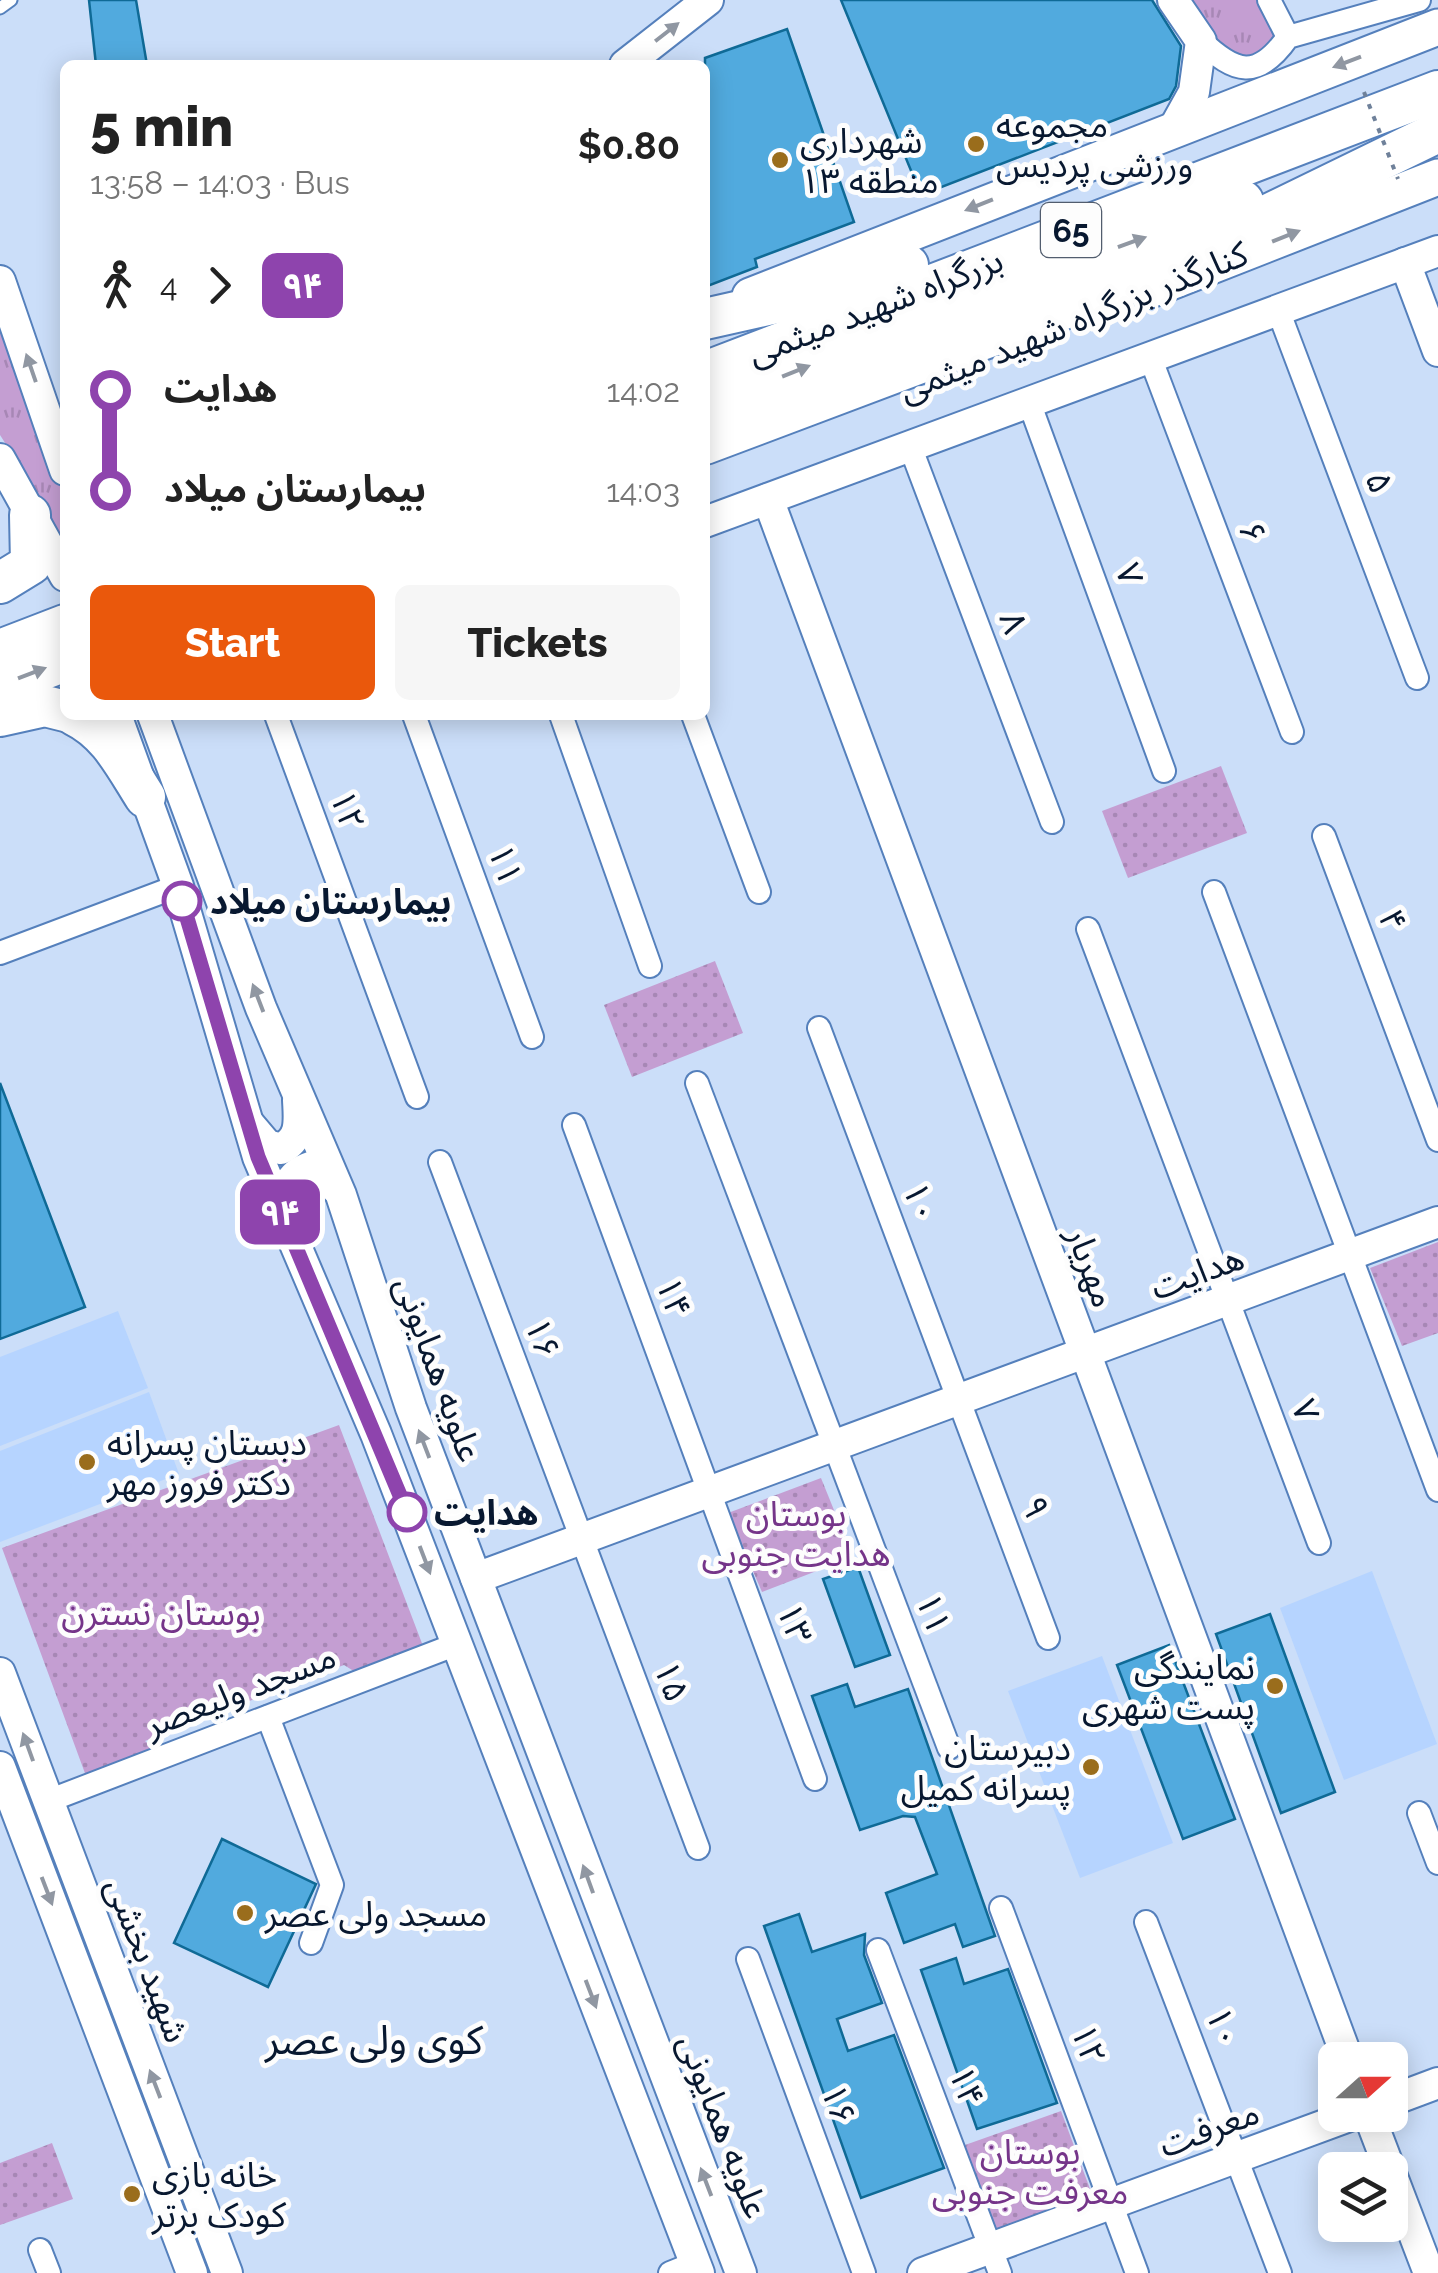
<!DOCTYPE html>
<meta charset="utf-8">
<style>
body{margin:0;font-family:Raleway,"Noto Sans Arabic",sans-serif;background:#f6f6f6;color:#222;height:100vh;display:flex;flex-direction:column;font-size:38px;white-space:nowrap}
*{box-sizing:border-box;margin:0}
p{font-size:32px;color:#767676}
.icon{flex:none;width:55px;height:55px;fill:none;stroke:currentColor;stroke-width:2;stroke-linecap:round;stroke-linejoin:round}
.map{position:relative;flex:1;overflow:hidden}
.drawer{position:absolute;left:60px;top:60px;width:650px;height:660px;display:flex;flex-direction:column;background:#fff;border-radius:15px;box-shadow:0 5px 25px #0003}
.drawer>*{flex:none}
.badge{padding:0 20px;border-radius:15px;font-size:35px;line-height:65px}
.needle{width:65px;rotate:69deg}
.tools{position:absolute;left:1318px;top:2042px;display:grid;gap:20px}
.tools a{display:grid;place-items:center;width:90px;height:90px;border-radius:15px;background:#fff;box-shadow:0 5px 25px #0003;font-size:50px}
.map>.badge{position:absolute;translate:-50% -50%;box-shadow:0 0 0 5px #fff}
.legs{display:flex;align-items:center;gap:15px;height:110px;padding:0 30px;font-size:32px}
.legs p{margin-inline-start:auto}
.overview{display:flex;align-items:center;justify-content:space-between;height:170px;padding:0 30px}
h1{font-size:55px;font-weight:800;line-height:75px}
.button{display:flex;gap:20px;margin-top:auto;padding:20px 30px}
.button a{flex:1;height:115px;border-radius:15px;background:#ea580c;color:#fff;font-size:40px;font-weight:800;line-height:115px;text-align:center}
.button a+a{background:#f6f6f6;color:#222}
ul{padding:0 30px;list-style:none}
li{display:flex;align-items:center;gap:35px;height:100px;font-size:38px}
li i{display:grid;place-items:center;width:15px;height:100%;margin:0 12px;background:currentColor}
li i::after{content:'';width:25px;height:25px;margin:-12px;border:8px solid;border-radius:50%;background:#fff}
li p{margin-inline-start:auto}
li:first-child i{background:linear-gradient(#0000 50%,currentColor 0)}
li:last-child i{background:linear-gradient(currentColor 50%,#0000 0)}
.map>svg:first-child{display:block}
.built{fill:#b6d4ff}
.grass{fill:url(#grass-tufts)}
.park{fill:url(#park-dots)}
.building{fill:#51aade;stroke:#0f6a96;stroke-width:2.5}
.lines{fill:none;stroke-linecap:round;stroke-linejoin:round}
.lane-casing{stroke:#5580bc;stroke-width:15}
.street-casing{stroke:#5580bc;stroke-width:26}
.secondary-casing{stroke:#5580bc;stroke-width:34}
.primary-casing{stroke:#5580bc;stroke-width:39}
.highway-casing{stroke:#5580bc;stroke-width:44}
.lane{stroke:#fff;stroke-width:11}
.street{stroke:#fff;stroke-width:22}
.secondary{stroke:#fff;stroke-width:30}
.primary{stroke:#fff;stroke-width:35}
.highway{stroke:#fff;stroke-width:40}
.path-bridge{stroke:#6f819a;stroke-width:4;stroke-dasharray:5 8;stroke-linecap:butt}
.oneway{fill:#9097a2}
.line-1-casing{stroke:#fff;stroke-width:22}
.line-1{stroke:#8e44ad;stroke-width:15}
.poi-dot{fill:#9a6d1c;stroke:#fdfdfd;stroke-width:4}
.stop-1-dot{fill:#fff;stroke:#8e44ad;stroke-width:5}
.labels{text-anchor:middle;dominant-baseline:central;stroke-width:10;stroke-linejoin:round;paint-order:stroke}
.shield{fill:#fdfdfd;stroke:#525d6e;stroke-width:2.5}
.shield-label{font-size:32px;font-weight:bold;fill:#081830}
.poi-label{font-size:35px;fill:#081830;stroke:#fdfdfd;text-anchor:start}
.street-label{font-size:35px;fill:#081830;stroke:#fdfdfd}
.stop-label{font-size:35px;font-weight:bold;fill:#081830;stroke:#fdfdfd;text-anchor:start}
.park-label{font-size:35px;fill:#753589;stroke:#fdfdfd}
.quarter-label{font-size:40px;fill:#081830;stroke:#fdfdfd}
</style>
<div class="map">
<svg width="1438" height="2273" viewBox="0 0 1438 2273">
<defs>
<pattern id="grass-tufts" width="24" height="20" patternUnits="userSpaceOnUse" patternTransform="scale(2.5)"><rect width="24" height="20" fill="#c49ed2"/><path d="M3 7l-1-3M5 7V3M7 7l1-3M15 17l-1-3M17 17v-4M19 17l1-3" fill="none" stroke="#a787b5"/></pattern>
<pattern id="park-dots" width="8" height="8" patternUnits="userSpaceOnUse" patternTransform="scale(2.5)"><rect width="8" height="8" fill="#c49ed2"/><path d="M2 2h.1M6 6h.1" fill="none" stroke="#a787b5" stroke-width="1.8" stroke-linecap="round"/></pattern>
</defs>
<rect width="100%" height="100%" fill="#cbdef9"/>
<g class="built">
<polygon points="118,1311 148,1388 0,1446 0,1357"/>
<polygon points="149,1392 179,1474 0,1542 0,1451"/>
<polygon points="1372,1571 1437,1744 1344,1780 1280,1608"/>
<polygon points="1102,1656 1173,1843 1080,1878 1008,1691"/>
</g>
<g class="grass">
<polygon points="1189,0 1260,0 1279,33 1273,49 1231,63"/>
<polygon points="0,330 64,488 65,545 45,505 0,435"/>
</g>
<g class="park">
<polygon points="1221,766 1247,833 1128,878 1102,811"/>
<polygon points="715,961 743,1033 632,1077 604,1005"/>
<polygon points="1438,1242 1438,1333 1402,1346 1370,1268"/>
<polygon points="339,1425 423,1646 360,1675 344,1665 145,1741 156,1751 86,1776 2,1548"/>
<polygon points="821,1478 853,1557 762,1592 728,1513"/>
<polygon points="1061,2111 1093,2197 996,2234 965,2145"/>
<polygon points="52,2143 73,2199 0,2225 0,2163"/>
</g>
<g class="building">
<polygon points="89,0 136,0 147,65 96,65"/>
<polygon points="841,0 1152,0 1181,46 1176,86 1169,99 921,195"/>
<polygon points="787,29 854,222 755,259 757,267 705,287 705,58"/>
<polygon points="0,1083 85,1307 0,1339"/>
<polygon points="858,1567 890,1655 855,1667 823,1579"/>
<polygon points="1270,1614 1335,1792 1281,1813 1216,1634"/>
<polygon points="1169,1645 1235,1819 1183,1839 1117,1665"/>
<polygon points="847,1684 855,1707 908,1689 995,1936 963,1947 955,1924 904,1943 886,1893 937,1874 915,1817 903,1816 860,1830 812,1696"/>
<polygon points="222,1839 316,1884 268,1987 174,1943"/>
<polygon points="799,1914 812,1952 865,1934 864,1955 882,2003 837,2019 848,2051 894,2035 944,2168 861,2198 764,1926"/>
<polygon points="956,1958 964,1984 1008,1969 1057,2103 977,2129 921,1970"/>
</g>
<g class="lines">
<defs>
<polyline id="lane" points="0,8 11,0"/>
<g id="street">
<polyline points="1269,0 1288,37"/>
<path d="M 1201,41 C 1235,73 1257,81 1288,37 L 1419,0"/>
<polyline points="1278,310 1417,678"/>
<polyline points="1150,357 1292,732"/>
<polyline points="1029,402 1164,771"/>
<polyline points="910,446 1052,822"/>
<polyline points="276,715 417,1097"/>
<polyline points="414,715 532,1037"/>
<polyline points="561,715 650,966"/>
<polyline points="693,715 759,892"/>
<polyline points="1324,836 1438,1140"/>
<polyline points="1214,892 1438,1490"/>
<polyline points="1088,929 1319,1543"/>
<polyline points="0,953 178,886"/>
<polyline points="819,1028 1048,1638"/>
<polyline points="697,1083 949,1748"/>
<polyline points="574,1125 815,1779"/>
<polyline points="440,1162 698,1848"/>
<polyline points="268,1717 332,1885 311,1943"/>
<polyline points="48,1801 457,1644"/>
<polyline points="1419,1813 1438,1863"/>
<polyline points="1001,1908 1137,2273"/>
<polyline points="1146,1922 1280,2273"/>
<polyline points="878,1950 1000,2273"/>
<polyline points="748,1959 864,2273"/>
<polyline points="40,2250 49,2273"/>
<polyline points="670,2273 695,2263"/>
</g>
<g id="secondary">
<polyline points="1173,0 1201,41 1194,92 1174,128"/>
<polyline points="625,65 708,0"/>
<polyline points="1405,263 1438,351"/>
<polyline points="0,281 65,470"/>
<polyline points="0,459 65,576"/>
<polyline points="768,499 1348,2060"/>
<polyline points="705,522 1438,251"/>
<polyline points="116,715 178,886 258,1157 376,1434 699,2273"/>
<polyline points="153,715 261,1008 341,1195 411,1408 741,2273"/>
<path d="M 250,1125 L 267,1145 L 281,1149 C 302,1138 299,1121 298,1100"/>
<path d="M 288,1216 C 286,1189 285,1175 313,1166 L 325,1171 L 336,1188"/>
<polyline points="476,1578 1438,1222"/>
<polyline points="0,1673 227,2273"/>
<polyline points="0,1767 192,2273"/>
<polyline points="1390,2101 1438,2083"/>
<polyline points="1369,2115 1390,2170"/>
<polyline points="1390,2171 1429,2273"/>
<polyline points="923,2273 1352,2115"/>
</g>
<g id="primary">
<polyline points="1150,290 1438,177"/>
<polyline points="750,296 1438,27"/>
</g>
<g id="highway">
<polyline points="705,319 829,291 908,265"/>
<polyline points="705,372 1438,91"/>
<polyline points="705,408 950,310 1243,201"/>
<polyline points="705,444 1109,292 1438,132"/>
<polyline points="0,583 31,564 30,515"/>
<polyline points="0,650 65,625"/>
<polyline points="0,686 65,661"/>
<path d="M 74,715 C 109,732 124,764 145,797"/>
<polyline points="0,716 45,706 65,711"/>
</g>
</defs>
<use href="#lane" class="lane-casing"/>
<use href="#street" class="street-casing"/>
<use href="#secondary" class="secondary-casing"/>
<use href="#primary" class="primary-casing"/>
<use href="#highway" class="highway-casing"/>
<use href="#lane" class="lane"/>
<use href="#street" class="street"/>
<use href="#secondary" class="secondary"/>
<use href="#primary" class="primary"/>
<use href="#highway" class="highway"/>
<polyline class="path-bridge" points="1364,92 1398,179"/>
</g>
<defs><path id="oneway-solid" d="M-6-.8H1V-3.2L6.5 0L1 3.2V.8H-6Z" transform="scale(2.5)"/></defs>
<g class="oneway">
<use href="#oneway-solid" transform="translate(667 32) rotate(-38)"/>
<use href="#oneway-solid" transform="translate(1347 62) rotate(159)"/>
<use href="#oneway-solid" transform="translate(979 205) rotate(158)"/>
<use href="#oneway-solid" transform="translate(1286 236) rotate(-22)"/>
<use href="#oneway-solid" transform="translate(1132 242) rotate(-20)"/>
<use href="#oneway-solid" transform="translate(31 368) rotate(-109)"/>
<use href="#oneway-solid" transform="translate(796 371) rotate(-22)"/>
<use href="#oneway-solid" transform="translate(32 673) rotate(-21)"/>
<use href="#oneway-solid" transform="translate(258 998) rotate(-111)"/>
<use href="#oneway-solid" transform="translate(424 1444) rotate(-111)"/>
<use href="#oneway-solid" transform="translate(425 1560) rotate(69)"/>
<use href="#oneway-solid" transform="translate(28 1747) rotate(-110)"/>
<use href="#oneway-solid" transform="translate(588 1879) rotate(-110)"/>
<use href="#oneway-solid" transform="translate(47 1891) rotate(69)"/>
<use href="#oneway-solid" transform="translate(591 1994) rotate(69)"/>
<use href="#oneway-solid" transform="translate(155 2084) rotate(-111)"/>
<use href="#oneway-solid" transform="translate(706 2182) rotate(-111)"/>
</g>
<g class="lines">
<defs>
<polyline id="line-1" points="182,901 258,1157 407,1512"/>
</defs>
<use href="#line-1" class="line-1-casing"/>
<use href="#line-1" class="line-1"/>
</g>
<g class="poi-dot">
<circle cx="976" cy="144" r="10"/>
<circle cx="780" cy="160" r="10"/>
<circle cx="87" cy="1462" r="10"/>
<circle cx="1275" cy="1686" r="10"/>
<circle cx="1091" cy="1767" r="10"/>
<circle cx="245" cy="1913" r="10"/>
<circle cx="132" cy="2194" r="10"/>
</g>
<g class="stop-1-dot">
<circle cx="182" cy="901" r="18"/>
<circle cx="407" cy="1512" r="18"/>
</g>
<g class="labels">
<rect class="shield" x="1041" y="203" width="60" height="54" rx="8"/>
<g class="shield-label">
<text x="1071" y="230">65</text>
</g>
<g class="poi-label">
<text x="996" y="124">مجموعه<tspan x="996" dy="40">ورزشی پردیس</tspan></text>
<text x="800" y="140">شهرداری<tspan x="800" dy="40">منطقه ۱۳</tspan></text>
<text x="107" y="1442">دبستان پسرانه<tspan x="107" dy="40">دکتر فروز مهر</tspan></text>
<text x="1255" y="1666" text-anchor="end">نمایندگی<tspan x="1255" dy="40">پست شهری</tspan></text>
<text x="1071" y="1747" text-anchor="end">دبیرستان<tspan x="1071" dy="40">پسرانه کمیل</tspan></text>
<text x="265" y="1913">مسجد ولی عصر</text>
<text x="152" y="2174">خانه بازی<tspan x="152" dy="40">کودک برتر</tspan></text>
</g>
<g class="street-label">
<text transform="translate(875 306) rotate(-21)">بزرگراه شهید میثمی</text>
<text transform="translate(1073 321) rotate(-22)">کنارگذر بزرگراه شهید میثمی</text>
<text transform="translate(1380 482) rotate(69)">۵</text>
<text transform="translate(1253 532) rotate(69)">۶</text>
<text transform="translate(1130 574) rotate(70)">۷</text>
<text transform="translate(1014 622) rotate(69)">۸</text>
<text transform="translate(348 810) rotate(70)">۱۲</text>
<text transform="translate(506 864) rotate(70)">۱۱</text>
<text transform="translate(1393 920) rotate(69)">۴</text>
<text transform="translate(921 1202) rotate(69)">۱۰</text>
<text transform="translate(1092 1267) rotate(70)">مهریار</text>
<text transform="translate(1197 1272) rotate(-20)">هدایت</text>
<text transform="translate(674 1297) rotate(70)">۱۴</text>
<text transform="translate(543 1338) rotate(69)">۱۶</text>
<text transform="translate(439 1369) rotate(70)">علویه همایونی</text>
<text transform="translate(1306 1410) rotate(69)">۷</text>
<text transform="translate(1036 1507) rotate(69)">۹</text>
<text transform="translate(934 1613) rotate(69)">۱۱</text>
<text transform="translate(795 1623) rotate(69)">۱۳</text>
<text transform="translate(672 1681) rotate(69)">۱۵</text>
<text transform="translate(240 1690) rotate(-21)">مسجد ولیعصر</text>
<text transform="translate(148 1960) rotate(69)">شهید بخشی</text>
<text transform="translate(1224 2027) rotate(69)">۱۰</text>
<text transform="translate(1089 2044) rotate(70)">۱۲</text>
<text transform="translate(967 2086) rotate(69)">۱۴</text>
<text transform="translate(839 2104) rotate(70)">۱۶</text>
<text transform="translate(724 2126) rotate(69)">علویه همایونی</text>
<text transform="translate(1209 2128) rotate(-20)">معرفت</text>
</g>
<g class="stop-label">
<text x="210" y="901">بیمارستان میلاد</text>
<text x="434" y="1512">هدایت</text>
</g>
<g class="park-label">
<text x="796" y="1513">بوستان<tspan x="796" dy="40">هدایت جنوبی</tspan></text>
<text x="161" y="1612">بوستان نسترن</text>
<text x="1030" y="2151">بوستان<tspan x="1030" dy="40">معرفت جنوبی</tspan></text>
</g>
<g class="quarter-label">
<text x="374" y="2039">کوی ولی عصر</text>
</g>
</g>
</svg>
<div class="tools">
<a><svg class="needle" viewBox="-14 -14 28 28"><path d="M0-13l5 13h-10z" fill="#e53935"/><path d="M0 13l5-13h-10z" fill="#767676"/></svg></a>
<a><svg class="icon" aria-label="layers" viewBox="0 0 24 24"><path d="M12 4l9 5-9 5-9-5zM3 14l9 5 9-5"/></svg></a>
</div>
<b class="badge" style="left:280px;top:1212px;background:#8e44ad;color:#fff">۹۴</b>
<section class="drawer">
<div class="overview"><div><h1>5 min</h1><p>13:58 – 14:03 · Bus</p></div><b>$0.80</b></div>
<div class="legs"><svg class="icon" aria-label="walk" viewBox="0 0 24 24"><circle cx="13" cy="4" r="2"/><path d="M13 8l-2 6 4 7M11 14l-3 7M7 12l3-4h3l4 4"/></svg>4<svg class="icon" aria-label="forward" viewBox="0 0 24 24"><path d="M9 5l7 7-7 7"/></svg><b class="badge" style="background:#8e44ad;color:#fff">۹۴</b></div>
<ul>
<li><i style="color:#8e44ad"></i><b>هدایت</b><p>14:02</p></li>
<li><i style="color:#8e44ad"></i><b>بیمارستان میلاد</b><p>14:03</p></li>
</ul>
<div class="button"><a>Start</a><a>Tickets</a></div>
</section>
</div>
